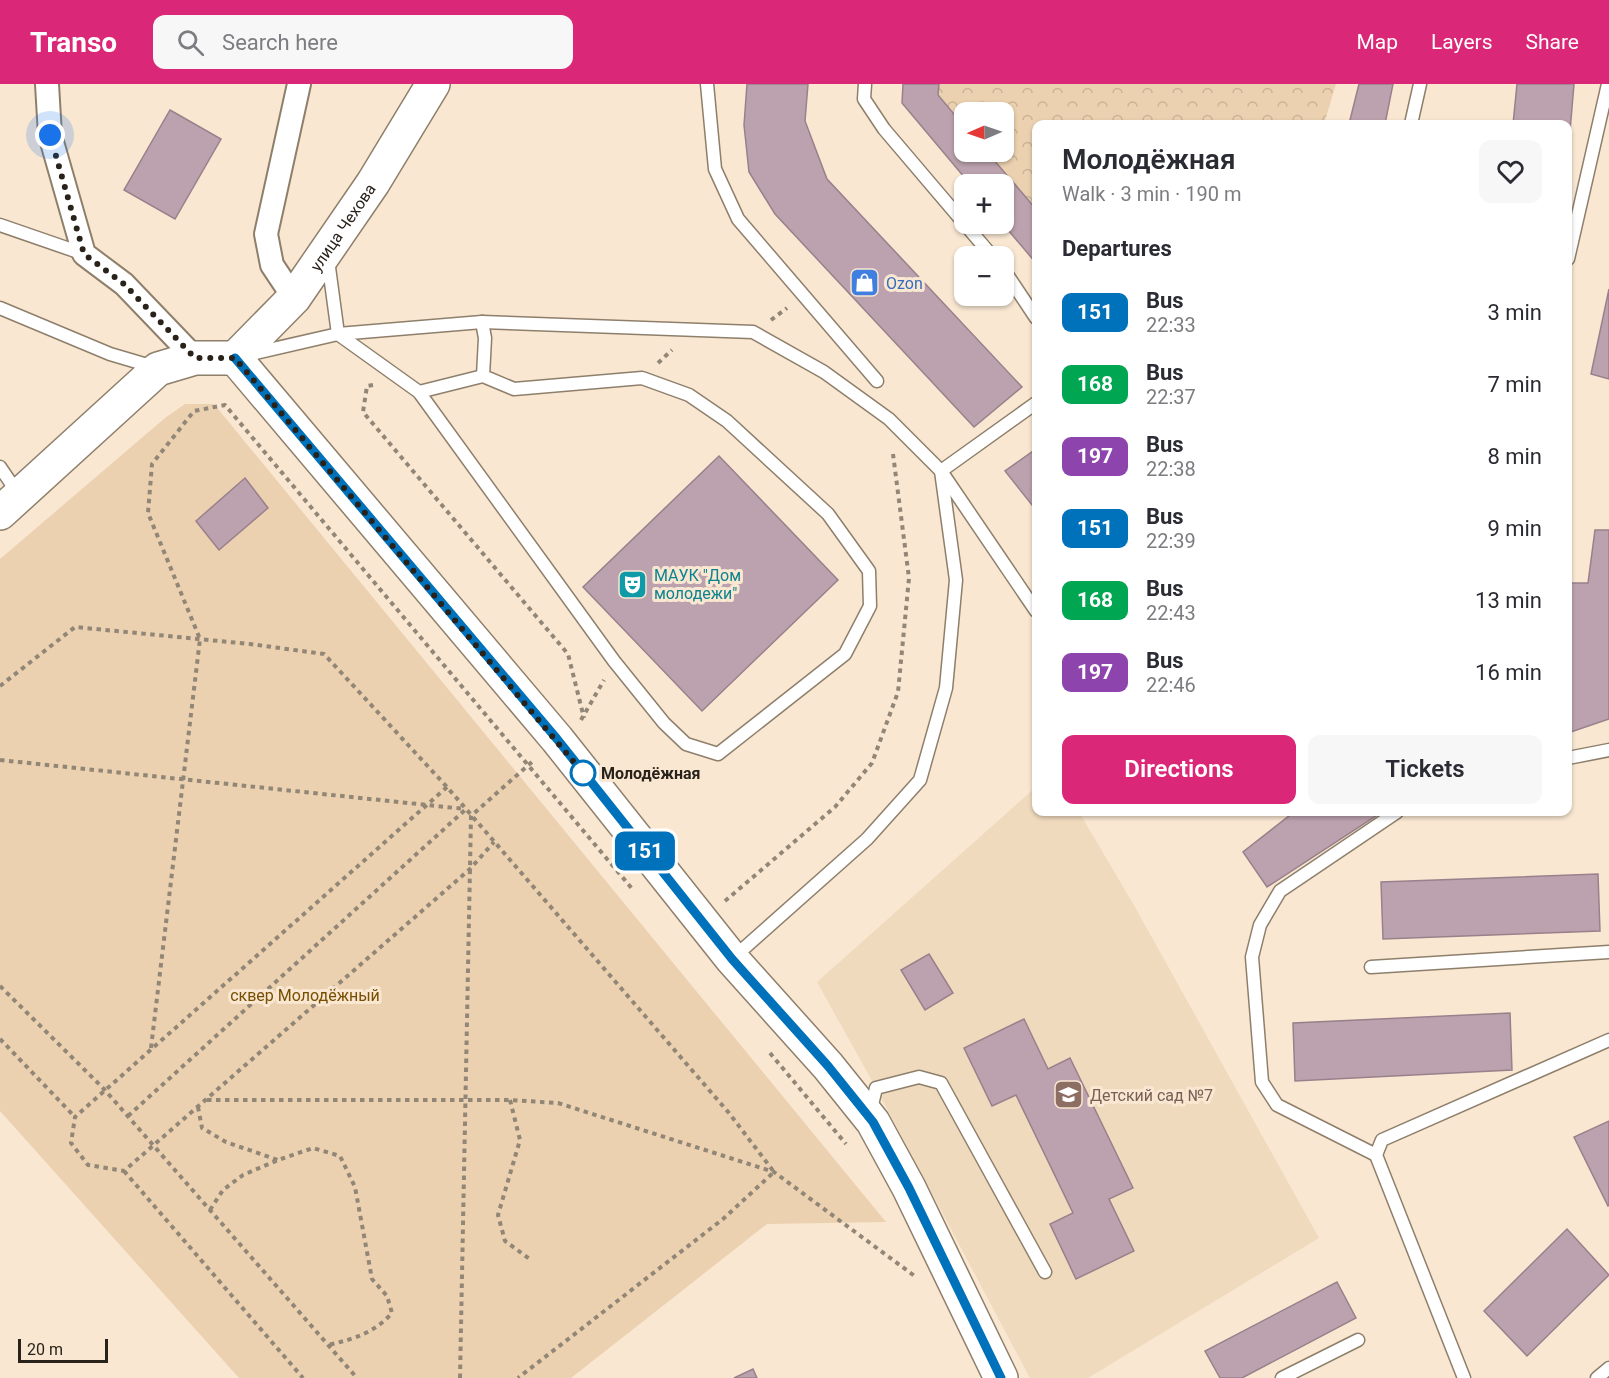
<!DOCTYPE html>
<meta charset="utf-8">
<style>
body{margin:0;font-family:Roboto,sans-serif;background:#f7f7f7;color:#2b2b33;height:100vh;display:flex;flex-direction:column;font-size:22px;white-space:nowrap}
*{box-sizing:border-box;margin:0}
p{font-size:20px;color:#7c7c81}
.icon{flex:none;width:33px;height:33px;fill:none;stroke:currentColor;stroke-width:2;stroke-linecap:round;stroke-linejoin:round}
.map{position:relative;flex:1;overflow:hidden}
.drawer{position:absolute;left:1032px;top:36px;width:540px;height:696px;display:flex;flex-direction:column;background:#fff;border-radius:12px;box-shadow:0 2px 4px #0004}
.drawer>*{flex:none}
.badge{padding:0 12px;border-radius:9px;font-size:21px;line-height:39px}
.needle{width:39px;rotate:268deg}
.buttons{position:absolute;left:954px;top:18px;display:grid;gap:12px}
.buttons a{display:grid;place-items:center;width:60px;height:60px;border-radius:12px;background:#fff;box-shadow:0 2px 4px #0004;font-size:30px}
.scale{position:absolute;left:18px;bottom:15px;width:90px;box-sizing:border-box;padding-left:6px;border:3px solid #28221a;border-top:0;font-size:16px;line-height:21px;white-space:nowrap;color:#28221a;-webkit-text-stroke:4px #f9e7d2;paint-order:stroke}
.you{position:absolute;width:30px;height:30px;margin:-15px;border:4px solid #fff;border-radius:50%;background:#1a73e8;box-shadow:0 0 0 9px #1a73e833}
.map>.badge{position:absolute;translate:-50% -50%;box-shadow:0 0 0 3px #fff}
h2{padding:0 30px;font-size:22px;line-height:54px}
.round{display:grid;place-items:center;flex:none;width:63px;height:63px;border-radius:12px;background:#f7f7f7}
.summary{display:flex;align-items:center;justify-content:space-between;height:102px;padding:0 30px}
h1{font-size:28px;font-weight:600;line-height:45px}
.action{display:flex;gap:12px;margin-top:auto;padding:12px 30px}
.action a{flex:1;height:69px;border-radius:12px;background:#db2777;color:#fff;font-size:24px;font-weight:600;line-height:69px;text-align:center}
.action a+a{background:#f7f7f7;color:#2b2b33}
ul{padding:0;list-style:none}
li{display:flex;align-items:center;gap:18px;height:72px;padding:0 30px}
li div{flex:1}
li b{display:block;font-size:22px}
li em{font-style:normal}
li .badge{min-width:66px;font-weight:700;text-align:center}
header{display:flex;align-items:center;gap:36px;box-sizing:border-box;height:84px;padding:0 30px;background:#db2777;color:#fff}
header strong{font-size:28px}
nav{display:flex;gap:33px;margin-inline-start:auto;font-size:21px}
.search{width:420px;height:54px;background:#f7f7f7;display:flex;align-items:center;gap:15px;box-sizing:border-box;padding:0 21px;border-radius:12px;color:#7c7c81;font-size:22px}
.map>svg:first-child{display:block}
.built{fill:#f0dabe}
.forest{fill:url(#forest-crowns)}
.green{fill:#ebd1b0}
.building{fill:#bca2ae;stroke:#99808b;stroke-width:1.5}
.lines{fill:none;stroke-linecap:round;stroke-linejoin:round}
.lane-casing{stroke:#8e7f6b;stroke-width:15}
.street-casing{stroke:#8e7f6b;stroke-width:26}
.secondary-casing{stroke:#8e7f6b;stroke-width:36}
.path{stroke:#928677;stroke-width:4;stroke-dasharray:4.5 4.5;stroke-linecap:butt}
.lane{stroke:#fff;stroke-width:12}
.street{stroke:#fff;stroke-width:22}
.secondary{stroke:#fff;stroke-width:33}
.line-casing{stroke:#fff;stroke-width:14}
.line{stroke:#0072bc;stroke-width:9}
.walk{stroke:#28221a;stroke-width:6;stroke-dasharray:0 10.8}
.stop-dot{fill:#fff;stroke:#0072bc;stroke-width:3}
.labels{text-anchor:middle;dominant-baseline:central;stroke-width:6;stroke-linejoin:round;paint-order:stroke}
.street-label{font-size:16px;fill:#28221a;stroke:#f9e7d2}
.shop-label{font-size:16px;fill:#366cbe;stroke:#f9e7d2;text-anchor:start}
.culture-label{font-size:16px;fill:#0d838f;stroke:#f9e7d2;text-anchor:start}
.stop-label{font-size:16px;font-weight:bold;fill:#28221a;stroke:#f9e7d2;text-anchor:start}
.park-label{font-size:16px;fill:#784e00;stroke:#f9e7d2}
.education-label{font-size:16px;fill:#785e54;stroke:#f9e7d2;text-anchor:start}
</style>
<header>
<strong>Transo</strong>
<div class="search"><svg class="icon" aria-label="search" viewBox="0 0 24 24"><circle cx="10" cy="10" r="6"/><path d="M15 15l6 6"/></svg>Search here</div>
<nav><a>Map</a><a>Layers</a><a>Share</a></nav>
</header>
<div class="map">
<svg width="1609" height="1294" viewBox="0 0 1609 1294">
<defs>
<pattern id="forest-crowns" width="20" height="18" patternUnits="userSpaceOnUse" patternTransform="scale(1.5)"><rect width="20" height="18" fill="#ebd1b0"/><path d="M2 6a3 3 0 1 1 6 0M12 15a3 3 0 1 1 6 0" fill="none" stroke="#cab397"/></pattern>
</defs>
<rect width="100%" height="100%" fill="#f9e7d2"/>
<polygon class="built" points="1036,703 1036,728 1079,728 1135,823 1319,1154 1088,1294 1030,1294 876,1004 817,898"/>
<polygon class="forest" points="939,0 1336,0 1324,40 1036,40 1036,125 987,68 1004,68 1004,28 964,28 964,42 938,11"/>
<polygon class="green" points="185,320 214,320 886,1138 767,1140 571,1294 239,1294 0,1027 0,475 165,334"/>
<g class="building">
<polygon points="747,0 808,0 805,37 827,95 1022,303 974,343 775,130 749,88 744,41"/>
<polygon points="903,0 939,0 938,11 964,42 964,68 987,68 1036,125 1036,179 1003,140 1004,100 970,100 902,19"/>
<polygon points="1359,0 1393,0 1385,40 1349,40"/>
<polygon points="1517,0 1574,0 1568,71 1568,40 1513,40"/>
<polygon points="170,26 221,55 175,135 124,106"/>
<polygon points="1609,205 1609,295 1591,290"/>
<polygon points="1036,365 1036,426 1005,387"/>
<polygon points="719,372 838,496 702,627 583,503"/>
<polygon points="245,394 268,424 219,466 196,437"/>
<polygon points="1595,446 1609,446 1609,635 1568,649 1568,499 1588,499"/>
<polygon points="1294,728 1382,728 1267,803 1243,768"/>
<polygon points="1598,790 1600,847 1383,855 1381,798"/>
<polygon points="929,870 953,909 925,926 901,886"/>
<polygon points="1510,929 1512,986 1295,997 1293,939"/>
<polygon points="1024,935 1048,985 1070,974 1133,1104 1109,1115 1134,1167 1076,1195 1050,1140 1073,1129 1016,1011 992,1022 964,964"/>
<polygon points="1609,1037 1609,1121 1608,1122 1574,1053"/>
<polygon points="1567,1145 1609,1191 1527,1272 1484,1227"/>
<polygon points="1337,1198 1356,1234 1242,1294 1220,1294 1205,1267"/>
<polygon points="753,1285 757,1294 734,1294"/>
</g>
<g class="lines">
<defs>
<g id="lane">
<polyline points="707,0 715,85 738,135 877,297"/>
<polyline points="865,0 864,15 884,45 992,172"/>
<polyline points="1411,40 1420,0"/>
<polyline points="0,141 84,170"/>
<polyline points="1568,175 1608,0"/>
<polyline points="328,176 338,250 419,308 614,577 664,639 686,660 718,670 845,570 870,522 869,487 828,430 727,337 689,311 642,294 514,305 483,292 485,254 482,238"/>
<polyline points="1004,186 1036,234"/>
<polyline points="0,224 110,270 154,283"/>
<polyline points="251,270 338,250 482,238 753,248 824,288 889,335 941,387 1036,527"/>
<polyline points="419,308 483,292"/>
<polyline points="0,383 19,411"/>
<polyline points="1568,674 1609,666"/>
<polyline points="733,874 867,755 920,696 946,604 956,496 941,387 1036,319"/>
<polyline points="1371,883 1609,868"/>
<polyline points="870,1029 876,1004 919,993 941,999 1045,1188"/>
<polyline points="1376,1071 1277,1021 1262,998 1252,873 1260,841 1280,807 1397,728"/>
<polyline points="1282,1294 1358,1256"/>
<polyline points="1464,1294 1376,1071 1382,1056 1609,956"/>
<polyline points="1597,1294 1609,1284"/>
</g>
<g id="street">
<polyline points="47,0 50,51 84,170 124,200 195,274"/>
<polyline points="294,214 272,181 266,150 299,0"/>
</g>
<g id="secondary">
<polyline points="235,274 557,655 732,875 828,982 873,1038 909,1104 1001,1294"/>
<path id="s1" d="M 235,274 L 294,214 L 373,99 L 433,0"/>
<polyline points="0,429 158,285 195,274 235,274"/>
</g>
</defs>
<use href="#lane" class="lane-casing"/>
<use href="#street" class="street-casing"/>
<use href="#secondary" class="secondary-casing"/>
<g class="path">
<polyline points="771,236 787,224"/>
<polyline points="658,279 672,266"/>
<polyline points="373,301 367,302 363,328 568,570 584,634"/>
<polyline points="0,602 75,543 250,560 324,570 447,703 729,1029 774,1088 723,1135 518,1294"/>
<polyline points="581,636 604,596"/>
<polyline points="0,676 465,725"/>
<polyline points="447,703 75,1033 71,1059 88,1081 124,1087 470,785 494,758"/>
<polyline points="725,817 835,723 872,679 898,608 909,494 893,370"/>
<polyline points="0,902 104,1005 357,1294"/>
<polyline points="0,955 75,1033"/>
<polyline points="151,964 200,555 148,429 152,380 194,327 225,321 634,807"/>
<polyline points="770,969 846,1060"/>
<polyline points="207,1016 510,1016 558,1019 774,1088 916,1193"/>
<polyline points="510,1016 520,1056 498,1131 505,1157 531,1176"/>
<polyline points="198,1023 202,1044 226,1058 278,1076"/>
<polyline points="128,1032 465,726"/>
<polyline points="124,1087 303,1294"/>
<path d="M 210,1126 L 223,1106 L 243,1091 L 278,1076 L 313,1064 L 340,1072 L 355,1103 L 372,1195 L 387,1212 L 392,1229 C 374,1249 354,1255 328,1261"/>
<polyline points="460,1294 471,732 534,676"/>
</g>
<use href="#lane" class="lane"/>
<use href="#street" class="street"/>
<use href="#secondary" class="secondary"/>
</g>
<g class="lines">
<defs>
<polyline id="line" points="235,274 557,655 732,875 828,982 873,1038 909,1104 1001,1294"/>
</defs>
<use href="#line" class="line-casing"/>
<use href="#line" class="line"/>
<polyline class="walk" points="50,51 84,170 124,200 195,274 235,274 583,689"/>
</g>
<defs>
<symbol id="shop-square" viewBox="-11 -11 22 22"><rect x="-9" y="-9" width="18" height="18" rx="4" fill="#3f7fe0" stroke="#f9e7d2"/><path d="M-5-2.5h2.3a2.7 3.5 0 0 1 5.4 0H5L5.5 6h-11ZM-1.5-2.5h3a1.5 2.3 0 0 0-3 0Z" fill="#fff"/></symbol>
<symbol id="theatre-square" viewBox="-11 -11 22 22"><rect x="-9" y="-9" width="18" height="18" rx="4" fill="#0f9aa8" stroke="#f9e7d2"/><path d="M-5-5.5Q0-4 5-5.5V0Q5 5 0 6Q-5 5-5 0ZM-3.3-2.5H-1v1.5H-3.3ZM1-2.5H3.3v1.5H1ZM-2.8 1Q0 5.5 2.8 1Z" fill="#fff"/></symbol>
<symbol id="school-square" viewBox="-11 -11 22 22"><rect x="-9" y="-9" width="18" height="18" rx="4" fill="#8d6e63" stroke="#f9e7d2"/><path d="M0-5L7-2L0 1L-7-2ZM-4 1L0 2.5L4 1V4Q0 6-4 4Z" fill="#fff"/></symbol>
</defs>
<g fill-rule="evenodd">
<use href="#shop-square" x="848" y="182" width="33" height="33"/>
<use href="#theatre-square" x="616" y="484" width="33" height="33"/>
<use href="#school-square" x="1052" y="994" width="33" height="33"/>
</g>
<circle class="stop-dot" cx="583" cy="689" r="12"/>
<g class="labels">
<g class="street-label">
<text stroke="none"><textPath href="#s1" startOffset="170">улица Чехова</textPath></text>
</g>
<g class="shop-label">
<text x="886" y="199">Ozon</text>
</g>
<g class="culture-label">
<text x="654" y="491">МАУК "Дом<tspan x="654" dy="18">молодежи"</tspan></text>
</g>
<g class="stop-label">
<text x="601" y="689">Молодёжная</text>
</g>
<g class="park-label">
<text x="305" y="911">сквер Молодёжный</text>
</g>
<g class="education-label">
<text x="1090" y="1011">Детский сад №7</text>
</g>
</g>
</svg>
<div class="buttons">
<a><svg class="needle" viewBox="-14 -14 28 28"><path d="M0-13l5 13h-10z" fill="#e53935"/><path d="M0 13l5-13h-10z" fill="#7c7c81"/></svg></a>
<a>+</a>
<a>−</a>
</div>
<div class="scale">20 m</div>
<div class="you" style="left:50px;top:51px"></div>
<b class="badge" style="left:645px;top:767px;background:#0072bc;color:#fff">151</b>
<section class="drawer">
<div class="summary"><div><h1>Молодёжная</h1><p>Walk · 3 min · 190 m</p></div><a class="round"><svg class="icon" aria-label="heart" viewBox="0 0 24 24"><path d="M12 20l-8-8c-3-5 5-10 8-4 3-6 11-1 8 4z"/></svg></a></div>
<h2>Departures</h2>
<ul>
<li><span class="badge" style="background:#0072bc;color:#fff">151</span><div><b>Bus</b><p>22:33</p></div><em>3 min</em></li>
<li><span class="badge" style="background:#00a651;color:#fff">168</span><div><b>Bus</b><p>22:37</p></div><em>7 min</em></li>
<li><span class="badge" style="background:#8e44ad;color:#fff">197</span><div><b>Bus</b><p>22:38</p></div><em>8 min</em></li>
<li><span class="badge" style="background:#0072bc;color:#fff">151</span><div><b>Bus</b><p>22:39</p></div><em>9 min</em></li>
<li><span class="badge" style="background:#00a651;color:#fff">168</span><div><b>Bus</b><p>22:43</p></div><em>13 min</em></li>
<li><span class="badge" style="background:#8e44ad;color:#fff">197</span><div><b>Bus</b><p>22:46</p></div><em>16 min</em></li>
</ul>
<div class="action"><a>Directions</a><a>Tickets</a></div>
</section>
</div>
